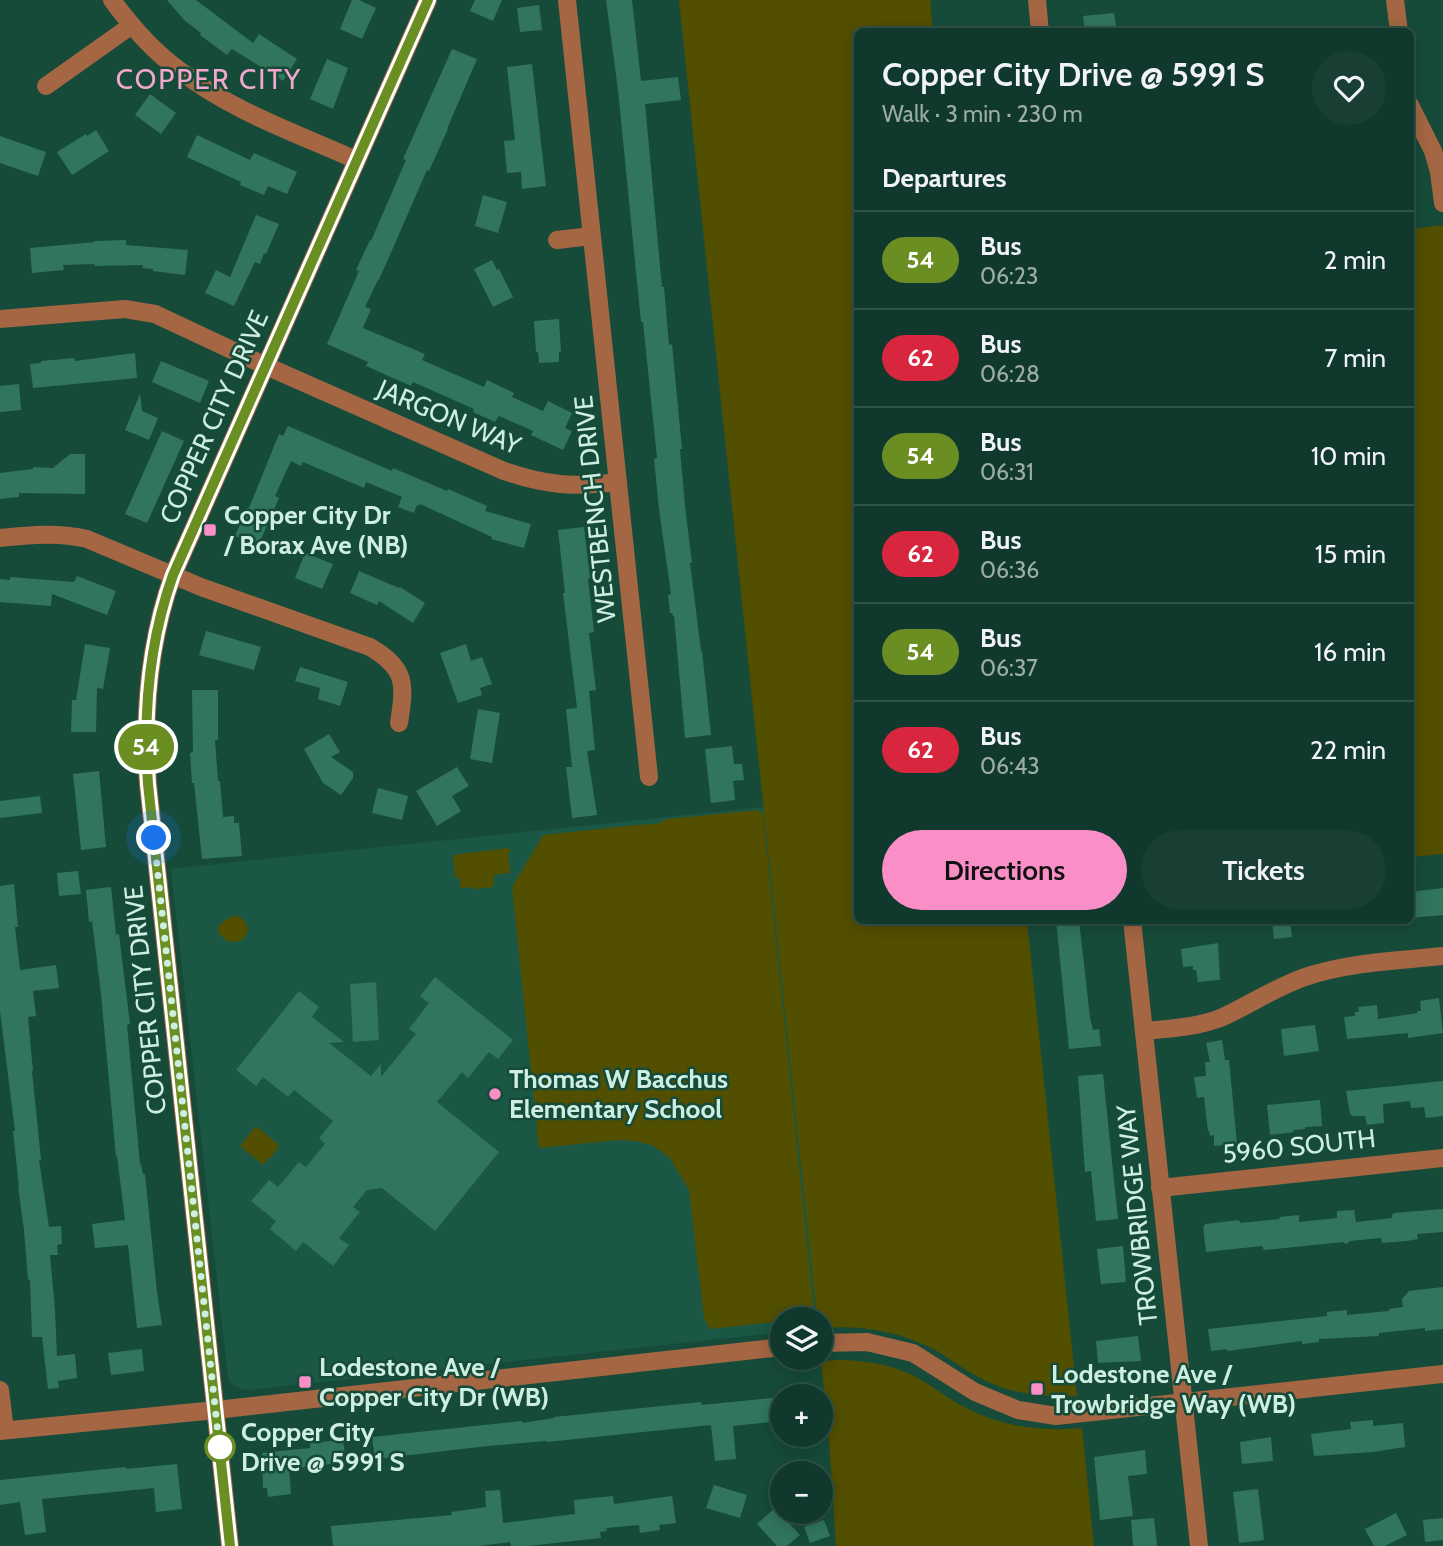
<!DOCTYPE html>
<meta charset="utf-8">
<style>
body{margin:0;font-family:Cabin,sans-serif;background:#193f34;color:#f1f3f6;height:100vh;display:flex;flex-direction:column;font-size:26px;white-space:nowrap}
*{box-sizing:border-box;margin:0}
p{font-size:23px;color:#9caca9}
.icon{flex:none;width:38px;height:38px;fill:none;stroke:currentColor;stroke-width:2;stroke-linecap:round;stroke-linejoin:round}
.map{position:relative;flex:1;overflow:hidden}
.drawer{position:absolute;left:854px;top:28px;width:560px;height:896px;display:flex;flex-direction:column;background:#10382c;border-radius:10px;box-shadow:0 4px 18px #0003,0 0 0 2px #305248}
.drawer>*{flex:none}
.badge{padding:0 14px;border-radius:23px;font-size:24px;line-height:46px}
.tools{position:absolute;left:770px;top:1307px;display:grid;gap:14px}
.tools a{display:grid;place-items:center;width:63px;height:63px;border-radius:50%;background:#10382c;box-shadow:0 4px 18px #0003,0 0 0 2px #305248;font-size:35px}
.you{position:absolute;width:35px;height:35px;margin:-18px;border:5px solid #fff;border-radius:50%;background:#1a73e8;box-shadow:0 0 0 10px #1a73e833}
.map>.badge{position:absolute;translate:-50% -50%;box-shadow:0 0 0 4px #fff}
h2{padding:0 28px;font-size:26px;line-height:63px}
.round{display:grid;place-items:center;flex:none;width:74px;height:74px;border-radius:37px;background:#193f34}
.headline{display:flex;align-items:center;justify-content:space-between;height:119px;padding:0 28px}
h1{font-size:33px;font-weight:600;line-height:52px}
.action{display:flex;gap:14px;margin-top:auto;padding:14px 28px}
.action a{flex:1;height:80px;border-radius:42px;background:#fa8fc8;color:#111;font-size:28px;font-weight:600;line-height:80px;text-align:center}
.action a+a{background:#193f34;color:#f1f3f6}
ul{padding:0;list-style:none}
li{display:flex;align-items:center;gap:21px;height:98px;padding:0 28px;border-top:2px solid #305248}
li div{flex:1}
li b{display:block;font-size:26px}
li em{font-style:normal}
li .badge{min-width:77px;font-weight:700;text-align:center}
.map>svg:first-child{display:block}
.built{fill:#1a5845}
.green{fill:#524f00}
.building{fill:#31755d}
.lines{fill:none;stroke-linecap:round;stroke-linejoin:round}
.minor{stroke:#a56644;stroke-width:18}
.line-casing{stroke:#fff;stroke-width:16}
.line{stroke:#6b8e23;stroke-width:10}
.walk{stroke:#cdeee0;stroke-width:7;stroke-dasharray:0 12.6}
.poi-dot{fill:#fa8fc8;stroke:#164b3a;stroke-width:2.5}
.stop-dot{fill:#fff;stroke:#6b8e23;stroke-width:3.5}
.labels{text-anchor:middle;dominant-baseline:central;stroke-width:5;stroke-linejoin:round;paint-order:stroke}
.street-label{font-size:26px;fill:#cdeee0;stroke:#164b3a}
.poi-label{font-size:26px;font-weight:bold;fill:#cdeee0;stroke:#164b3a;text-anchor:start}
.stop-label{font-size:26px;font-weight:bold;fill:#cdeee0;stroke:#164b3a;text-anchor:start}
.neighbourhood-label{font-size:28px;letter-spacing:2px;fill:#f2a7cd;stroke:#164b3a}
</style>
<div class="map">
<svg width="1443" height="1546" viewBox="0 0 1443 1546">
<rect width="100%" height="100%" fill="#164b3a"/>
<polygon class="built" points="764,807 817,1319 782,1320 782,1332 248,1390 235,1387 229,1381 228,1377 171,869"/>
<g class="green">
<path d="M 679,0 L 930,0 L 933,31 L 858,32 L 858,920 L 1027,921 L 1077,1396 C 1041,1398 1004,1393 973,1374 C 957,1365 943,1353 927,1346 C 893,1330 857,1325 821,1328 L 821,1320 L 817,1319 Z"/>
<polygon points="1443,225 1443,854 1411,857 1411,229"/>
<polygon points="758,810 763,813 814,1313 809,1319 782,1320 782,1321 711,1329 707,1324 704,1317 689,1190 670,1158 654,1146 636,1141 618,1140 539,1148 512,887 543,835 636,825 657,824 667,819"/>
<polygon points="508,848 511,851 508,853 510,873 494,875 493,887 474,889 474,887 460,888 460,878 455,878 453,855"/>
<polygon points="239,916 246,923 248,932 241,941 229,942 219,934 218,926 230,917"/>
<polygon points="256,1126 279,1145 271,1158 270,1157 263,1165 240,1146"/>
<path d="M 834,1360 C 866,1360 897,1365 923,1381 C 939,1391 953,1402 970,1410 C 1006,1427 1043,1432 1082,1428 L 1094,1546 L 836,1546 L 830,1454 L 821,1362 Z"/>
</g>
<g class="building">
<polygon points="167,0 196,0 253,43 259,34 297,59 283,81 232,49 227,55 200,35 201,33 184,20"/>
<polygon points="352,0 359,0 376,8 362,39 340,29"/>
<polygon points="475,0 502,0 493,21 470,11"/>
<polygon points="606,0 632,0 641,81 678,77 681,100 645,104 662,287 664,287 669,345 672,344 682,449 680,449 685,506 692,563 690,563 701,651 702,651 711,735 685,738 674,616 673,616 672,613 670,613 668,595 671,594 659,509 654,459 657,458 643,322 641,322 618,90"/>
<polygon points="539,5 542,30 520,32 517,8"/>
<polygon points="1114,13 1117,32 1085,32 1083,16"/>
<polygon points="452,49 477,59 447,129 448,129 429,171 427,170 379,280 378,280 365,307 371,309 363,328 425,354 422,360 484,387 487,380 514,393 512,397 543,411 548,401 572,413 565,428 572,431 563,450 531,435 533,431 499,416 495,422 473,412 474,409 413,382 411,386 366,366 368,362 327,344 359,271 356,270 370,240 371,241 406,160 403,159"/>
<polygon points="327,59 348,68 333,109 310,99"/>
<polygon points="532,64 546,186 522,189 521,172 507,173 504,141 515,140 507,67"/>
<polygon points="150,94 176,113 161,134 135,115"/>
<polygon points="96,130 109,151 72,175 57,152 86,134 87,136"/>
<polygon points="197,135 250,160 254,153 297,172 287,194 268,186 264,195 240,185 241,182 187,157"/>
<polygon points="0,136 46,152 38,176 0,163"/>
<polygon points="483,195 507,202 498,233 475,226"/>
<polygon points="256,215 279,224 266,254 264,253 260,264 255,262 234,306 205,293 216,270 230,277"/>
<polygon points="126,240 126,245 188,250 185,275 153,271 153,269 142,268 143,265 94,266 95,264 63,265 64,270 32,273 30,248 95,242 94,241"/>
<polygon points="492,260 497,270 499,269 513,297 493,307 474,269"/>
<polygon points="559,319 561,352 559,352 559,362 539,363 538,352 536,352 534,321"/>
<polygon points="135,353 137,378 33,388 30,364 41,363 41,361 74,358 75,361"/>
<polygon points="161,361 209,381 200,403 152,382"/>
<polygon points="19,384 21,410 0,412 0,386"/>
<polygon points="140,394 142,411 158,418 149,440 125,430"/>
<polygon points="288,426 392,471 393,468 447,491 448,489 487,506 485,511 531,524 524,548 491,539 492,537 420,504 419,506 417,505 414,513 398,507 402,497 366,482 364,488 303,462 301,466 291,461 275,496 279,498 258,546 235,536 247,508 249,508 279,434 283,436"/>
<polygon points="162,431 184,441 147,523 125,514"/>
<polygon points="70,454 85,454 85,494 19,493 19,497 0,499 0,473 33,469 33,467 53,468"/>
<polygon points="584,527 590,578 588,579 594,632 589,633 596,690 589,691 595,750 587,751 597,815 572,818 566,767 572,767 566,709 577,708 563,593 565,593 558,530"/>
<polygon points="305,553 333,564 322,589 295,578"/>
<polygon points="359,571 399,588 400,587 425,603 413,623 379,601 377,605 350,593"/>
<polygon points="77,576 116,591 107,615 52,594 51,606 0,602 0,579 10,580 10,577 74,582"/>
<polygon points="206,631 261,647 254,670 199,655"/>
<polygon points="85,644 110,648 103,689 97,688 96,732 71,732 72,700 76,700"/>
<polygon points="466,644 471,661 482,657 492,684 480,688 482,695 458,703 440,653"/>
<polygon points="300,667 348,682 340,706 318,699 320,688 295,681"/>
<polygon points="192,690 218,690 218,740 215,740 218,781 220,781 223,817 234,816 234,823 239,823 242,856 202,859 194,783 192,783 190,753 193,752"/>
<polygon points="478,709 500,713 492,763 470,759"/>
<polygon points="329,734 340,752 331,757 353,772 353,778 341,795 323,783 304,749"/>
<polygon points="732,746 734,764 742,764 744,780 733,781 735,800 711,803 705,749"/>
<polygon points="457,767 469,786 452,796 461,811 437,826 416,791"/>
<polygon points="99,771 106,847 81,850 73,774"/>
<polygon points="378,788 408,796 402,820 372,813"/>
<polygon points="40,796 42,813 0,818 0,801"/>
<polygon points="78,871 81,894 59,896 57,873"/>
<polygon points="14,884 18,927 15,927 20,970 56,965 59,988 33,991 36,1016 28,1017 33,1071 32,1071 41,1160 39,1160 49,1227 61,1226 62,1244 57,1245 58,1255 50,1255 55,1310 57,1356 75,1354 77,1378 58,1381 59,1388 48,1389 42,1337 32,1337 30,1280 28,1280 24,1230 18,1187 19,1187 13,1131 15,1131 0,1011 0,886"/>
<polygon points="111,887 116,935 119,934 130,1024 127,1025 140,1164 141,1164 143,1174 145,1174 157,1292 162,1325 137,1328 128,1245 95,1248 92,1224 125,1220 117,1156 116,1157 101,994 92,921 89,922 86,890"/>
<polygon points="1443,888 1443,915 1410,918 1410,892"/>
<polygon points="1056,920 1079,920 1090,1018 1093,1030 1099,1029 1101,1046 1069,1049"/>
<polygon points="1272,920 1290,920 1292,937 1274,939"/>
<polygon points="1218,943 1220,980 1198,982 1196,970 1193,970 1193,966 1183,967 1181,949"/>
<polygon points="435,977 513,1040 498,1059 489,1052 468,1078 462,1072 437,1102 499,1152 435,1231 382,1188 374,1189 367,1190 353,1207 360,1212 339,1238 349,1245 333,1266 303,1242 296,1251 270,1229 276,1221 251,1201 269,1180 278,1187 299,1162 306,1167 325,1144 319,1138 333,1121 294,1090 288,1097 263,1077 256,1086 236,1070 299,991 319,1007 312,1017 344,1042 329,1043 371,1076 381,1064 381,1077 416,1034 409,1029 429,1003 420,996"/>
<polygon points="376,982 379,1040 353,1042 350,984"/>
<polygon points="1439,998 1443,1033 1408,1038 1408,1033 1347,1039 1344,1017 1355,1016 1355,1012 1359,1012 1358,1007 1377,1005 1378,1019 1418,1013 1417,1011 1421,1011 1420,1001"/>
<polygon points="1315,1025 1319,1051 1284,1056 1281,1029"/>
<polygon points="1222,1040 1225,1060 1229,1060 1237,1144 1214,1146 1214,1135 1210,1136 1209,1131 1208,1131 1204,1097 1197,1098 1194,1077 1206,1076 1205,1062 1210,1062 1206,1043"/>
<polygon points="1103,1074 1118,1219 1096,1221 1091,1171 1085,1172 1078,1076"/>
<polygon points="1443,1081 1443,1116 1426,1118 1424,1107 1411,1108 1410,1101 1383,1104 1384,1123 1367,1125 1365,1116 1353,1116 1350,1114 1346,1091"/>
<polygon points="1320,1100 1322,1126 1305,1127 1305,1129 1293,1130 1294,1132 1270,1135 1267,1105"/>
<polygon points="1443,1209 1443,1232 1417,1234 1418,1239 1407,1241 1382,1243 1381,1238 1350,1241 1346,1244 1343,1242 1264,1250 1262,1246 1206,1252 1203,1226 1205,1226 1205,1224 1239,1220 1240,1223 1280,1219 1279,1217 1299,1215 1299,1222 1337,1218 1337,1211 1354,1210 1356,1222 1392,1218 1392,1215 1394,1213"/>
<polygon points="1123,1246 1126,1282 1101,1284 1097,1249"/>
<polygon points="1443,1287 1443,1329 1425,1331 1425,1328 1379,1333 1379,1336 1319,1339 1319,1342 1302,1344 1302,1341 1227,1351 1227,1349 1211,1351 1208,1329 1327,1316 1327,1312 1347,1310 1347,1315 1389,1311 1389,1309 1403,1307 1402,1299 1409,1291"/>
<polygon points="1138,1336 1141,1361 1098,1363 1096,1341"/>
<polygon points="142,1349 144,1371 111,1375 108,1353"/>
<polygon points="782,1397 782,1421 733,1426 736,1459 715,1461 711,1425 547,1442 547,1441 488,1446 375,1459 372,1437 522,1421 522,1423 554,1418 554,1417 642,1408 701,1402 702,1405"/>
<polygon points="1373,1420 1373,1426 1403,1423 1405,1447 1373,1452 1314,1456 1311,1434 1351,1429 1350,1422"/>
<polygon points="1271,1437 1273,1461 1242,1464 1240,1442"/>
<polygon points="343,1440 346,1462 289,1469 291,1494 268,1497 267,1488 263,1488 262,1453 310,1448 310,1443"/>
<polygon points="1145,1450 1147,1474 1128,1476 1133,1516 1100,1520 1094,1457"/>
<polygon points="177,1464 182,1509 156,1512 154,1488 42,1499 46,1532 25,1535 20,1502 0,1505 0,1480 126,1467 126,1469"/>
<polygon points="714,1485 747,1495 740,1518 706,1508"/>
<polygon points="1258,1489 1264,1540 1239,1543 1233,1492"/>
<polygon points="500,1490 503,1523 575,1514 574,1500 613,1496 614,1504 672,1496 676,1523 659,1525 660,1530 640,1533 639,1525 606,1528 607,1531 600,1532 601,1538 528,1546 511,1546 510,1542 479,1546 333,1546 331,1526 452,1515 451,1512 486,1507 485,1491"/>
<polygon points="775,1508 800,1535 787,1546 777,1546 757,1524"/>
<polygon points="1396,1513 1407,1535 1385,1546 1374,1546 1365,1529"/>
<polygon points="1154,1518 1157,1546 1133,1546 1131,1520"/>
<polygon points="1443,1518 1443,1540 1425,1542 1423,1520"/>
<polygon points="824,1520 830,1536 810,1543 804,1527"/>
</g>
<g class="lines">
<g class="minor">
<path d="M 112,0 C 131,26 153,51 179,70 C 231,111 296,133 356,160"/>
<polyline points="567,0 649,777"/>
<polyline points="1037,0 1040,32"/>
<polyline points="1395,0 1399,32"/>
<polyline points="46,86 132,25"/>
<polyline points="1410,105 1433,151 1439,172 1443,203"/>
<polyline points="557,240 591,236"/>
<path d="M 0,319 L 125,309 L 155,314 L 266,366 L 504,471 C 547,486 573,487 618,482"/>
<path d="M 0,538 C 30,535 58,532 87,539 L 201,587 L 370,647 C 407,669 405,684 399,723"/>
<polyline points="1132,920 1199,1546"/>
<path d="M 1144,1031 C 1169,1029 1199,1027 1223,1017 C 1251,1004 1276,987 1305,977 C 1349,962 1397,961 1443,956"/>
<polyline points="1160,1188 1443,1158"/>
<polyline points="821,1343 867,1342 913,1353 975,1392 1018,1410 1056,1416 1443,1374"/>
<polyline points="0,1390 5,1430"/>
<polyline points="0,1431 216,1410 782,1347"/>
<path d="M 230,1546 L 148,784 C 143,713 149,642 173,575 L 428,0"/>
</g>
</g>
<g class="lines">
<defs>
<path id="line" d="M 230,1546 L 148,784 C 143,713 149,642 173,575 L 428,0"/>
</defs>
<use href="#line" class="line-casing"/>
<use href="#line" class="line"/>
<polyline class="walk" points="154,838 220,1453 220,1447"/>
</g>
<g class="poi-dot">
<rect x="203" y="523" width="14" height="14" rx="3.5"/>
<circle cx="495" cy="1094" r="7"/>
<rect x="298" y="1375" width="14" height="14" rx="3.5"/>
<rect x="1030" y="1382" width="14" height="14" rx="3.5"/>
</g>
<circle class="stop-dot" cx="220" cy="1447" r="14"/>
<g class="labels">
<g class="street-label">
<text transform="translate(214 417) rotate(-66)">COPPER CITY DRIVE</text>
<text transform="translate(449 417) rotate(23)">JARGON WAY</text>
<text transform="translate(595 509) rotate(-96)">WESTBENCH DRIVE</text>
<text transform="translate(145 1000) rotate(-96)">COPPER CITY DRIVE</text>
<text transform="translate(1299 1146) rotate(-6)">5960 SOUTH</text>
<text transform="translate(1137 1215) rotate(-96)">TROWBRIDGE WAY</text>
</g>
<g class="poi-label">
<text x="224" y="515">Copper City Dr<tspan x="224" dy="30">/ Borax Ave (NB)</tspan></text>
<text x="509" y="1079">Thomas W Bacchus<tspan x="509" dy="30">Elementary School</tspan></text>
<text x="319" y="1367">Lodestone Ave /<tspan x="319" dy="30">Copper City Dr (WB)</tspan></text>
<text x="1051" y="1374">Lodestone Ave /<tspan x="1051" dy="30">Trowbridge Way (WB)</tspan></text>
</g>
<g class="stop-label">
<text x="241" y="1432">Copper City<tspan x="241" dy="30">Drive @ 5991 S</tspan></text>
</g>
<g class="neighbourhood-label">
<text x="209" y="79">COPPER CITY</text>
</g>
</g>
</svg>
<div class="tools">
<a><svg class="icon" aria-label="layers" viewBox="0 0 24 24"><path d="M12 4l9 5-9 5-9-5zM3 14l9 5 9-5"/></svg></a>
<a>+</a>
<a>−</a>
</div>
<div class="you" style="left:154px;top:838px"></div>
<b class="badge" style="left:146px;top:747px;background:#6b8e23;color:#fff">54</b>
<section class="drawer">
<div class="headline"><div><h1>Copper City Drive @ 5991 S</h1><p>Walk · 3 min · 230 m</p></div><a class="round"><svg class="icon" aria-label="heart" viewBox="0 0 24 24"><path d="M12 20l-8-8c-3-5 5-10 8-4 3-6 11-1 8 4z"/></svg></a></div>
<h2>Departures</h2>
<ul>
<li><span class="badge" style="background:#6b8e23;color:#fff">54</span><div><b>Bus</b><p>06:23</p></div><em>2 min</em></li>
<li><span class="badge" style="background:#d7263d;color:#fff">62</span><div><b>Bus</b><p>06:28</p></div><em>7 min</em></li>
<li><span class="badge" style="background:#6b8e23;color:#fff">54</span><div><b>Bus</b><p>06:31</p></div><em>10 min</em></li>
<li><span class="badge" style="background:#d7263d;color:#fff">62</span><div><b>Bus</b><p>06:36</p></div><em>15 min</em></li>
<li><span class="badge" style="background:#6b8e23;color:#fff">54</span><div><b>Bus</b><p>06:37</p></div><em>16 min</em></li>
<li><span class="badge" style="background:#d7263d;color:#fff">62</span><div><b>Bus</b><p>06:43</p></div><em>22 min</em></li>
</ul>
<div class="action"><a>Directions</a><a>Tickets</a></div>
</section>
</div>
